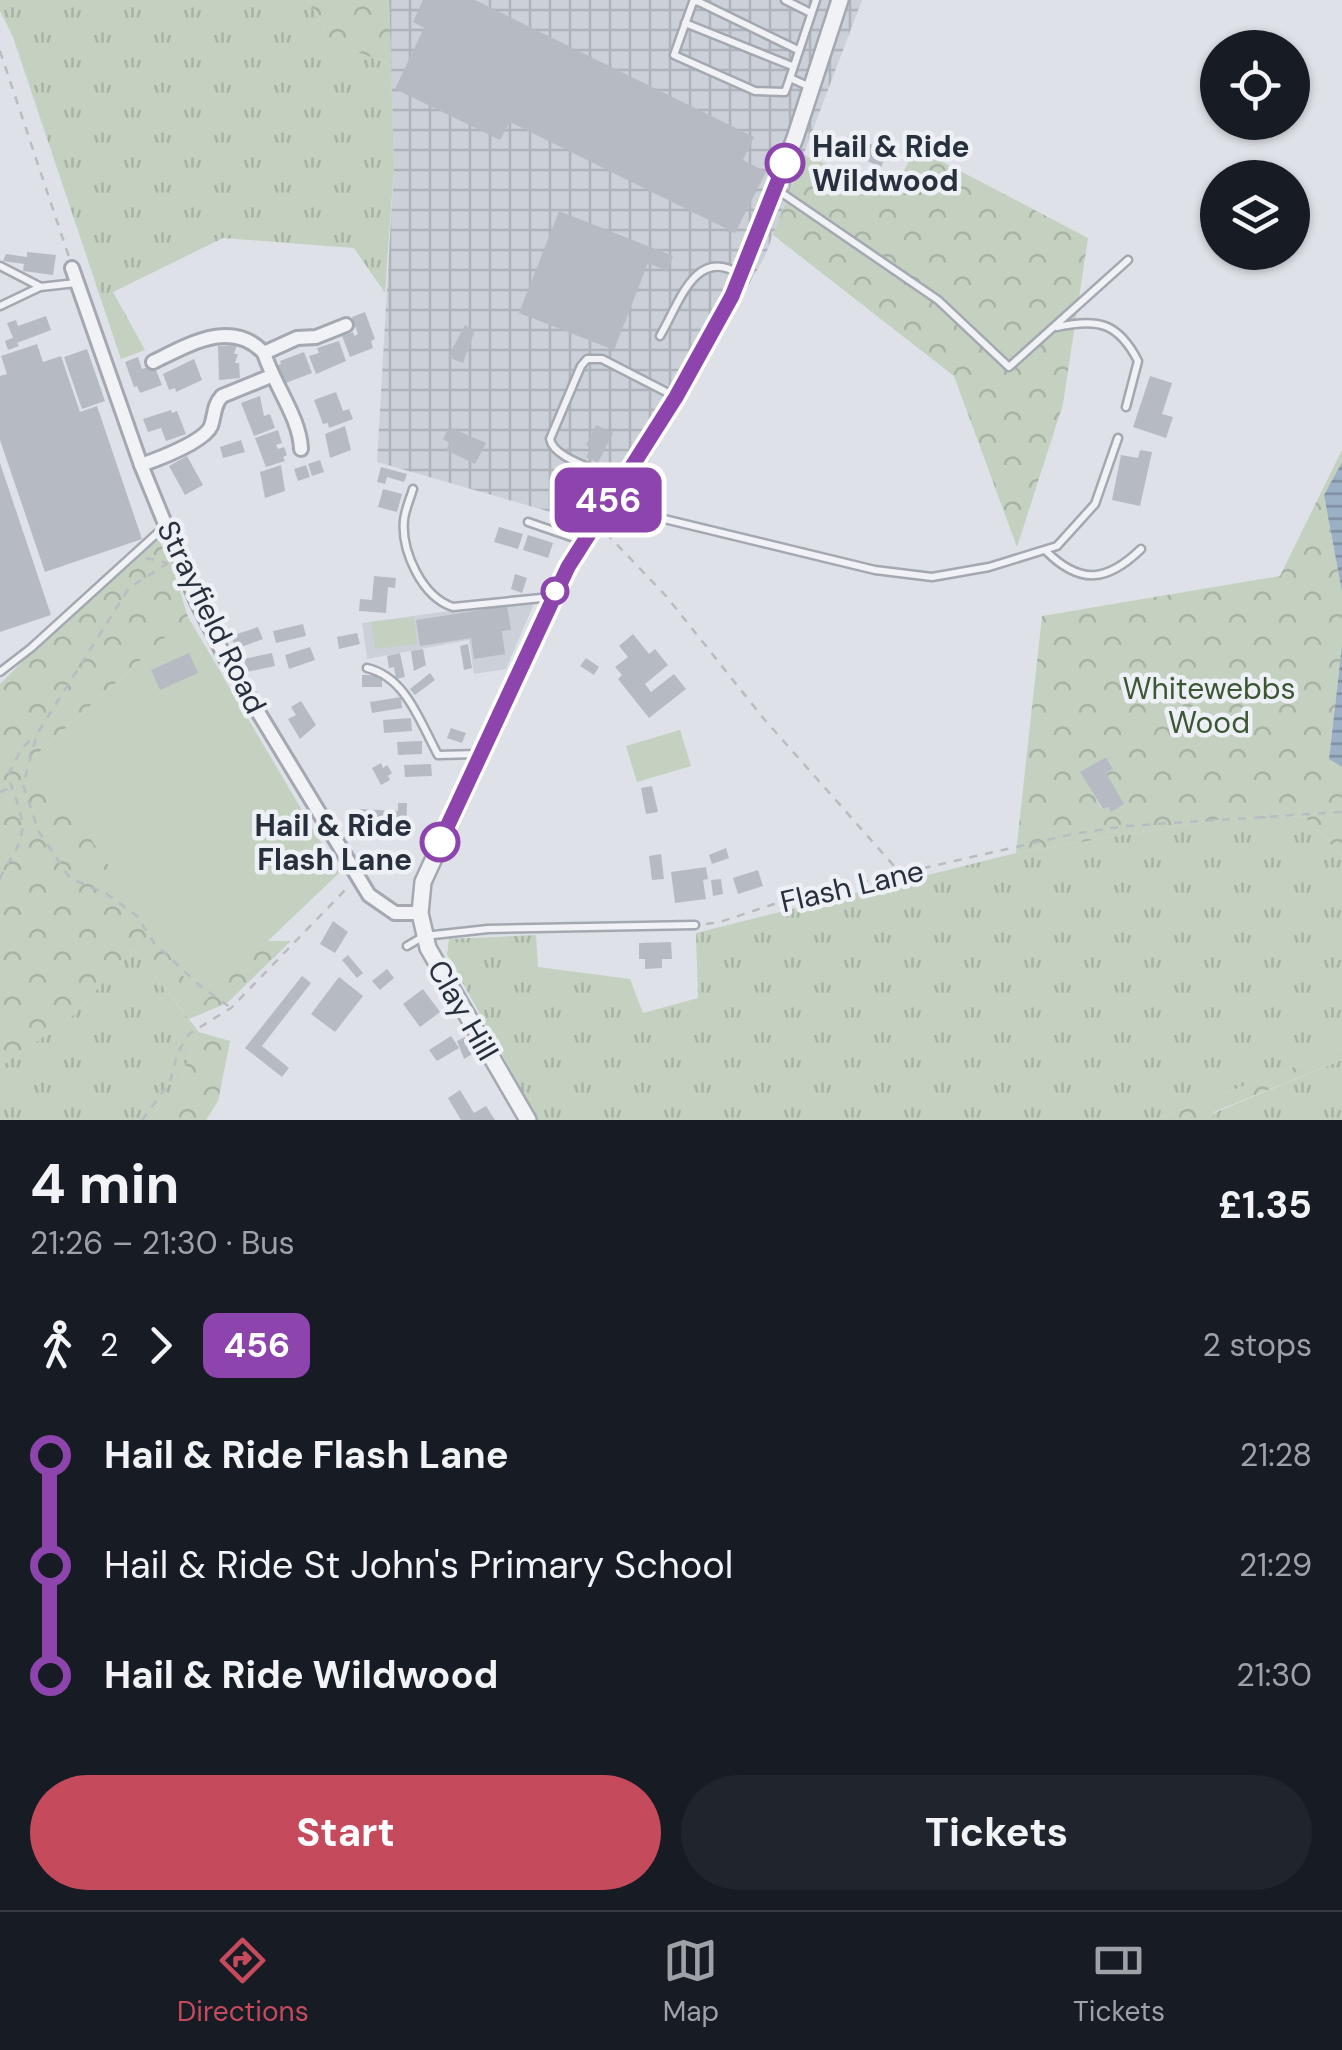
<!DOCTYPE html>
<meta charset="utf-8">
<style>
body{margin:0;font-family:"DM Sans",sans-serif;background:#20242c;color:#f1f3f6;height:100vh;display:flex;flex-direction:column;font-size:38px;white-space:nowrap}
*{box-sizing:border-box;margin:0}
p{font-size:32px;color:#9ea1a6}
.icon{flex:none;width:55px;height:55px;fill:none;stroke:currentColor;stroke-width:2;stroke-linecap:round;stroke-linejoin:round}
.map{position:relative;height:1120px;overflow:hidden}
.details{display:flex;flex-direction:column;background:#171b24;flex:1}
.details>*{flex:none}
.badge{padding:0 20px;border-radius:15px;font-size:35px;line-height:65px}
.controls{position:absolute;left:1200px;top:30px;display:grid;gap:20px}
.controls a{display:grid;place-items:center;width:110px;height:110px;border-radius:50%;background:#171b24;box-shadow:0 2px 8px #0004;font-size:50px}
.map>.badge{position:absolute;translate:-50% -50%;box-shadow:0 0 0 5px #fff}
.legs{display:flex;align-items:center;gap:15px;height:110px;padding:0 30px;font-size:32px}
.legs p{margin-inline-start:auto}
.summary{display:flex;align-items:center;justify-content:space-between;height:170px;padding:0 30px}
h1{font-size:55px;font-weight:700;line-height:75px}
.action{display:flex;gap:20px;margin-top:auto;padding:20px 30px}
.action a{flex:1;height:115px;border-radius:60px;background:#c54a5c;color:#fff;font-size:40px;font-weight:700;line-height:115px;text-align:center}
.action a+a{background:#20242c;color:#f1f3f6}
ul{padding:0 30px;list-style:none}
li{display:flex;align-items:center;gap:35px;height:110px;font-size:38px}
li i{display:grid;place-items:center;width:15px;height:100%;margin:0 12px;background:currentColor}
li i::after{content:'';width:25px;height:25px;margin:-12px;border:8px solid;border-radius:50%;background:#171b24}
li p{margin-inline-start:auto}
li:first-child i{background:linear-gradient(#0000 50%,currentColor 0)}
li:last-child i{background:linear-gradient(currentColor 50%,#0000 0)}
.tab-bar{display:flex;justify-content:space-around;align-items:center;height:140px;border-top:2px solid #363941;background:#171b24;font-size:28px;color:#9ea1a6}
.tab-bar a{display:grid;justify-items:center;gap:5px}
.tab-bar .selected{color:#c54a5c}
.map>svg:first-child{display:block}
.built{fill:#ccd1d9}
.industrial{fill:url(#industrial-grid)}
.grass{fill:url(#grass-tufts)}
.forest{fill:url(#forest-crowns);fill-rule:evenodd}
.pitch{fill:#c4d0c0}
.water{fill:url(#water-rules)}
.building{fill:#b6bbc3}
.lines{fill:none;stroke-linecap:round;stroke-linejoin:round}
.service-casing{stroke:#a4a8b1;stroke-width:11}
.minor-casing{stroke:#a4a8b1;stroke-width:18}
.tertiary-casing{stroke:#a4a8b1;stroke-width:20}
.path{stroke:#b9bcc1;stroke-width:2.5;stroke-dasharray:8 8;stroke-linecap:butt}
.service{stroke:#f1f2f5;stroke-width:6}
.minor{stroke:#f1f2f5;stroke-width:12}
.tertiary{stroke:#f1f2f5;stroke-width:15}
.line-1-casing{stroke:#fff;stroke-width:22}
.line-1{stroke:#8e44ad;stroke-width:15}
.stop-1-dot{fill:#fff;stroke:#8e44ad;stroke-width:5}
.labels{text-anchor:middle;dominant-baseline:central;stroke-width:9;stroke-linejoin:round;paint-order:stroke}
.stop-label{font-size:30px;font-weight:bold;fill:#28303d;stroke:#edf0f5;text-anchor:start}
.street-label{font-size:30px;fill:#28303d;stroke:#edf0f5}
.park-label{font-size:30px;fill:#3d5736;stroke:#edf0f5}
</style>
<div class="map">
<svg width="1342" height="1120" viewBox="0 0 1342 1120">
<defs>
<pattern id="industrial-grid" width="8" height="8" patternUnits="userSpaceOnUse" patternTransform="scale(2.5)"><rect width="8" height="8" fill="#ccd1d9"/><path d="M0 4h8M4 0v8" fill="none" stroke="#afb4bb"/></pattern>
<pattern id="grass-tufts" width="24" height="20" patternUnits="userSpaceOnUse" patternTransform="scale(2.5)"><rect width="24" height="20" fill="#c4d0c0"/><path d="M3 7l-1-3M5 7V3M7 7l1-3M15 17l-1-3M17 17v-4M19 17l1-3" fill="none" stroke="#a8b3a6"/></pattern>
<pattern id="forest-crowns" width="20" height="18" patternUnits="userSpaceOnUse" patternTransform="scale(2.5)"><rect width="20" height="18" fill="#c4d0c0"/><path d="M2 6a3 3 0 1 1 6 0M12 15a3 3 0 1 1 6 0" fill="none" stroke="#a8b3a6"/></pattern>
<pattern id="water-rules" width="6" height="5" patternUnits="userSpaceOnUse" patternTransform="scale(2.5)"><rect width="6" height="5" fill="#9bafc5"/><path d="M0 2.5h6" fill="none" stroke="#7e8fa1"/></pattern>
</defs>
<rect width="100%" height="100%" fill="#dee1e7"/>
<polygon class="built" points="536,599 506,669 474,674 469,640 367,659 362,623"/>
<polygon class="industrial" points="389,0 862,0 765,256 649,461 606,528 377,462 394,167"/>
<g class="grass">
<polygon points="0,0 308,0 331,42 391,65 394,167 385,293 354,248 223,238 113,292 145,350 121,359 13,37 0,11"/>
<polygon points="1304,816 1342,856 1342,1049 1154,1120 538,1120 447,954 449,939 536,935 538,967 630,979 643,1013 698,998 696,933 1016,853 1212,820"/>
<polygon points="134,950 199,1032 178,1086 148,1120 0,1120 0,1067 70,1018"/>
<polygon points="1342,1060 1342,1120 1211,1120 1214,1113"/>
</g>
<g class="forest">
<polygon points="308,0 389,0 391,65 331,42"/>
<polygon points="916,148 1088,238 1063,404 1017,547 954,376 773,235 804,155 893,191"/>
<path d="M 1342,450 L 1342,462 L 1324,495 L 1342,592 L 1342,645 L 1329,758 L 1342,767 L 1342,856 L 1304,816 L 1212,820 L 1016,853 L 1042,616 L 1280,576 ZM 1106,757 L 1113,768 L 1106,773 L 1111,811 L 1108,807 L 1102,809 L 1081,772 Z"/>
<polygon points="158,538 172,566 188,617 35,756 202,1003 265,941 291,941 227,1003 189,1019 134,950 70,1018 0,1067 0,684 94,590"/>
<polygon points="199,1032 230,1041 218,1101 206,1120 148,1120 178,1086"/>
<polygon points="1342,1049 1342,1060 1214,1112 1211,1120 1154,1120"/>
</g>
<g class="pitch">
<polygon points="188,617 339,873 202,1004 35,756"/>
<polygon points="414,617 417,644 375,649 371,622"/>
<polygon points="680,730 691,766 637,782 626,746"/>
</g>
<g class="water">
<polygon points="1342,462 1342,592 1324,495"/>
<polygon points="1342,645 1342,767 1329,759"/>
</g>
<g class="building">
<polygon points="423,0 475,0 754,137 743,160 766,172 735,233 510,122 500,140 395,89 424,28 413,22"/>
<polygon points="849,134 888,152 881,167 842,150"/>
<polygon points="559,211 673,256 667,271 648,263 614,350 519,313"/>
<polygon points="27,252 56,255 53,275 23,271 24,264 3,261 6,254 27,257"/>
<polygon points="365,312 375,339 371,341 373,348 350,357 342,336 353,332 354,336 358,334 352,317"/>
<polygon points="46,316 51,330 17,343 19,346 8,350 5,341 13,338 7,323 16,320 18,326"/>
<polygon points="465,325 475,330 463,363 448,357"/>
<polygon points="339,341 346,361 316,374 309,356 319,353 317,348"/>
<polygon points="37,344 43,362 61,356 80,412 97,406 142,539 45,572 0,440 0,376 7,374 1,356"/>
<polygon points="237,345 234,354 238,354 235,363 239,363 240,378 219,380 218,346"/>
<polygon points="87,349 105,401 82,409 64,357"/>
<polygon points="304,352 312,373 283,384 276,366 281,364 280,361"/>
<polygon points="138,357 142,369 154,365 162,385 140,393 137,386 134,387 125,362"/>
<polygon points="194,359 202,380 176,392 175,388 169,390 163,374"/>
<polygon points="1150,376 1172,383 1162,414 1173,417 1166,438 1133,427"/>
<polygon points="336,392 343,411 349,409 353,419 329,428 328,423 323,424 314,400"/>
<polygon points="260,396 264,416 270,414 275,428 254,436 241,403"/>
<polygon points="171,410 172,413 177,411 186,434 166,441 161,428 148,432 143,419"/>
<polygon points="596,425 613,433 598,463 586,457 591,448 586,445"/>
<polygon points="345,426 351,450 330,458 325,434"/>
<polygon points="449,427 486,443 475,464 446,450 450,443 443,439"/>
<polygon points="278,430 282,443 276,445 278,449 284,447 287,455 283,457 285,461 266,467 255,438"/>
<polygon points="241,440 245,452 223,458 220,447"/>
<polygon points="1140,450 1152,452 1140,506 1112,500 1121,455 1138,458"/>
<polygon points="187,456 203,485 185,495 169,466"/>
<polygon points="320,460 324,472 312,476 308,464"/>
<polygon points="0,463 51,615 0,632"/>
<polygon points="281,465 285,491 265,498 260,472"/>
<polygon points="306,465 310,477 298,481 294,469"/>
<polygon points="381,467 407,474 404,482 387,477 385,484 377,482"/>
<polygon points="383,489 402,494 397,512 378,507"/>
<polygon points="499,527 523,534 518,549 494,542"/>
<polygon points="528,535 553,543 548,558 523,550"/>
<polygon points="515,574 527,578 522,593 511,589"/>
<polygon points="374,576 396,578 395,588 388,587 386,613 359,611 360,599 372,600"/>
<polygon points="507,606 511,630 502,631 505,654 474,659 471,638 420,646 416,620"/>
<polygon points="303,624 306,636 276,643 273,631"/>
<polygon points="258,627 263,639 236,649 231,636"/>
<polygon points="357,633 360,644 339,649 337,637"/>
<polygon points="633,634 649,654 655,649 668,665 645,684 651,692 674,674 686,689 649,718 618,679 622,675 615,667 628,657 619,646"/>
<polygon points="468,644 472,668 464,670 460,646"/>
<polygon points="310,647 315,660 289,669 285,655"/>
<polygon points="423,649 426,665 414,671 411,651"/>
<polygon points="189,653 198,673 160,690 151,670"/>
<polygon points="272,653 275,666 247,672 244,659"/>
<polygon points="400,653 405,677 396,679 394,667 389,668 387,656"/>
<polygon points="586,658 599,667 594,675 580,666"/>
<polygon points="430,673 435,680 415,695 410,689"/>
<rect x="362" y="675" width="20" height="12"/>
<polygon points="401,697 402,708 372,713 370,702"/>
<polygon points="301,701 316,725 300,739 288,719 296,715 291,707"/>
<polygon points="411,718 412,731 384,733 383,720"/>
<polygon points="451,728 466,733 462,743 447,738"/>
<polygon points="422,741 422,754 398,755 397,742"/>
<polygon points="1106,757 1113,769 1106,773 1124,804 1111,812 1108,807 1103,809 1080,772"/>
<polygon points="381,763 383,768 387,765 392,773 388,776 390,780 381,785 372,768"/>
<polygon points="431,764 432,776 405,777 404,765"/>
<polygon points="652,786 658,812 646,814 641,788"/>
<polygon points="398,803 407,803 406,828 370,827 369,833 362,833 360,809 398,811"/>
<polygon points="726,848 729,858 712,864 709,855"/>
<polygon points="661,854 664,879 652,880 649,856"/>
<polygon points="706,867 708,879 703,880 706,899 675,903 671,872"/>
<polygon points="758,870 763,886 738,894 733,878"/>
<polygon points="721,879 723,894 713,896 711,880"/>
<polygon points="333,921 348,932 335,953 320,944"/>
<polygon points="671,942 672,959 662,959 662,968 645,969 645,959 639,959 639,943"/>
<polygon points="348,955 363,973 357,978 342,960"/>
<polygon points="387,969 394,978 380,990 372,981"/>
<polygon points="302,976 311,983 262,1046 289,1068 282,1077 245,1048"/>
<polygon points="339,977 363,996 335,1032 311,1014"/>
<polygon points="423,989 440,1012 420,1027 403,1004"/>
<polygon points="451,1036 459,1048 437,1061 429,1050"/>
<polygon points="465,1037 474,1053 464,1059 457,1041"/>
<polygon points="460,1090 474,1113 486,1106 495,1120 461,1120 448,1098"/>
</g>
<g class="lines">
<defs>
<g id="service">
<polyline points="785,0 811,13"/>
<polyline points="685,23 792,66"/>
<polyline points="790,78 785,92 755,91 674,55 693,2 697,1 798,50"/>
<polyline points="810,87 790,78 816,0"/>
<polyline points="776,189 938,300 1009,367 1128,260"/>
<polyline points="0,266 39,286"/>
<polyline points="0,306 40,287 76,283"/>
<path d="M 1057,327 C 1097,318 1118,322 1138,361 L 1126,407"/>
<path d="M 660,336 C 679,304 695,246 739,274"/>
<path d="M 619,482 C 601,469 554,460 550,439 L 581,366 L 587,359 L 602,359 L 676,397"/>
<path d="M 413,489 C 410,499 405,510 404,520 C 401,551 422,597 453,607 L 551,597"/>
<polyline points="609,501 623,509 875,570 932,577 989,567 1057,546 1095,504 1118,438"/>
<polyline points="528,522 583,541"/>
<path d="M 1046,551 C 1081,586 1108,581 1141,549"/>
<path d="M 367,668 C 406,677 420,722 438,755 L 479,754"/>
<polyline points="0,672 31,648 164,527"/>
<polyline points="407,946 424,936 488,929 695,925"/>
</g>
<g id="minor">
<polyline points="72,268 141,465 197,602 226,659 369,895 395,913 420,913"/>
<path d="M 153,362 C 188,345 232,318 264,353"/>
<path d="M 301,449 C 300,418 274,385 264,353 L 297,338 L 316,337 L 346,325"/>
<path d="M 141,465 C 158,459 204,442 211,426 C 215,415 213,406 222,396 L 271,376"/>
</g>
<polyline id="tertiary" points="528,1120 428,948 420,913 423,882 568,567 676,397 731,297 795,138 840,0"/>
</defs>
<use href="#service" class="service-casing"/>
<use href="#minor" class="minor-casing"/>
<use href="#tertiary" class="tertiary-casing"/>
<g class="path">
<polyline points="0,51 69,257"/>
<polyline points="606,533 666,596 764,719 902,875"/>
<polyline points="146,558 167,563"/>
<polyline points="168,563 129,588 37,734 23,785 39,832 70,878 107,894 137,916 154,943 199,985 231,1008"/>
<polyline points="0,792 10,788"/>
<path d="M 0,879 C 5,865 18,851 21,837 C 26,816 13,795 8,775 L 22,748 L 34,737"/>
<polyline points="706,924 720,922 792,898 1073,834 1125,826 1342,812"/>
<polyline points="142,1120 170,1082 178,1052 189,1034 231,1008 349,886"/>
</g>
<use href="#service" class="service"/>
<use href="#minor" class="minor"/>
<use href="#tertiary" class="tertiary"/>
</g>
<g class="lines">
<defs>
<polyline id="line-1" points="440,842 568,567 676,397 732,296 785,163"/>
</defs>
<use href="#line-1" class="line-1-casing"/>
<use href="#line-1" class="line-1"/>
</g>
<g class="stop-1-dot">
<circle cx="785" cy="163" r="18"/>
<circle cx="555" cy="591" r="12"/>
<circle cx="440" cy="842" r="18"/>
</g>
<g class="labels">
<g class="stop-label">
<text x="812" y="146">Hail &amp; Ride<tspan x="812" dy="34">Wildwood</tspan></text>
<text x="412" y="825" text-anchor="end">Hail &amp; Ride<tspan x="412" dy="34">Flash Lane</tspan></text>
</g>
<g class="street-label">
<text transform="translate(212 617) rotate(64)">Strayfield Road</text>
<text transform="translate(852 886) rotate(-13)">Flash Lane</text>
<text transform="translate(463 1010) rotate(60)">Clay Hill</text>
</g>
<g class="park-label">
<text x="1209" y="688">Whitewebbs<tspan x="1209" dy="34">Wood</tspan></text>
</g>
</g>
</svg>
<div class="controls">
<a><svg class="icon" aria-label="locate" viewBox="0 0 24 24"><circle cx="12" cy="12" r="6"/><path d="M12 2v4M12 18v4M2 12h4M18 12h4"/></svg></a>
<a><svg class="icon" aria-label="layers" viewBox="0 0 24 24"><path d="M12 4l9 5-9 5-9-5zM3 14l9 5 9-5"/></svg></a>
</div>
<b class="badge" style="left:608px;top:500px;background:#8e44ad;color:#fff">456</b>
</div>
<section class="details">
<div class="summary"><div><h1>4 min</h1><p>21:26 – 21:30 · Bus</p></div><b>£1.35</b></div>
<div class="legs"><svg class="icon" aria-label="walk" viewBox="0 0 24 24"><circle cx="13" cy="4" r="2"/><path d="M13 8l-2 6 4 7M11 14l-3 7M7 12l3-4h3l4 4"/></svg>2<svg class="icon" aria-label="forward" viewBox="0 0 24 24"><path d="M9 5l7 7-7 7"/></svg><b class="badge" style="background:#8e44ad;color:#fff">456</b><p>2 stops</p></div>
<ul>
<li><i style="color:#8e44ad"></i><b>Hail &amp; Ride Flash Lane</b><p>21:28</p></li>
<li><i style="color:#8e44ad"></i><span>Hail &amp; Ride St John's Primary School</span><p>21:29</p></li>
<li><i style="color:#8e44ad"></i><b>Hail &amp; Ride Wildwood</b><p>21:30</p></li>
</ul>
<div class="action"><a>Start</a><a>Tickets</a></div>
</section>
<nav class="tab-bar">
<a class="selected"><svg class="icon" aria-label="directions" viewBox="0 0 24 24"><path d="M12 3l9 9-9 9-9-9zM9 14v-3h6M13 9l2 2-2 2"/></svg>Directions</a>
<a><svg class="icon" aria-label="map" viewBox="0 0 24 24"><path d="M3 6l6-2 6 2 6-2v14l-6 2-6-2-6 2zM9 4v14M15 6v14"/></svg>Map</a>
<a><svg class="icon" aria-label="tickets" viewBox="0 0 24 24"><path d="M3 7h18v10H3zM15 7v10"/></svg>Tickets</a>
</nav>
